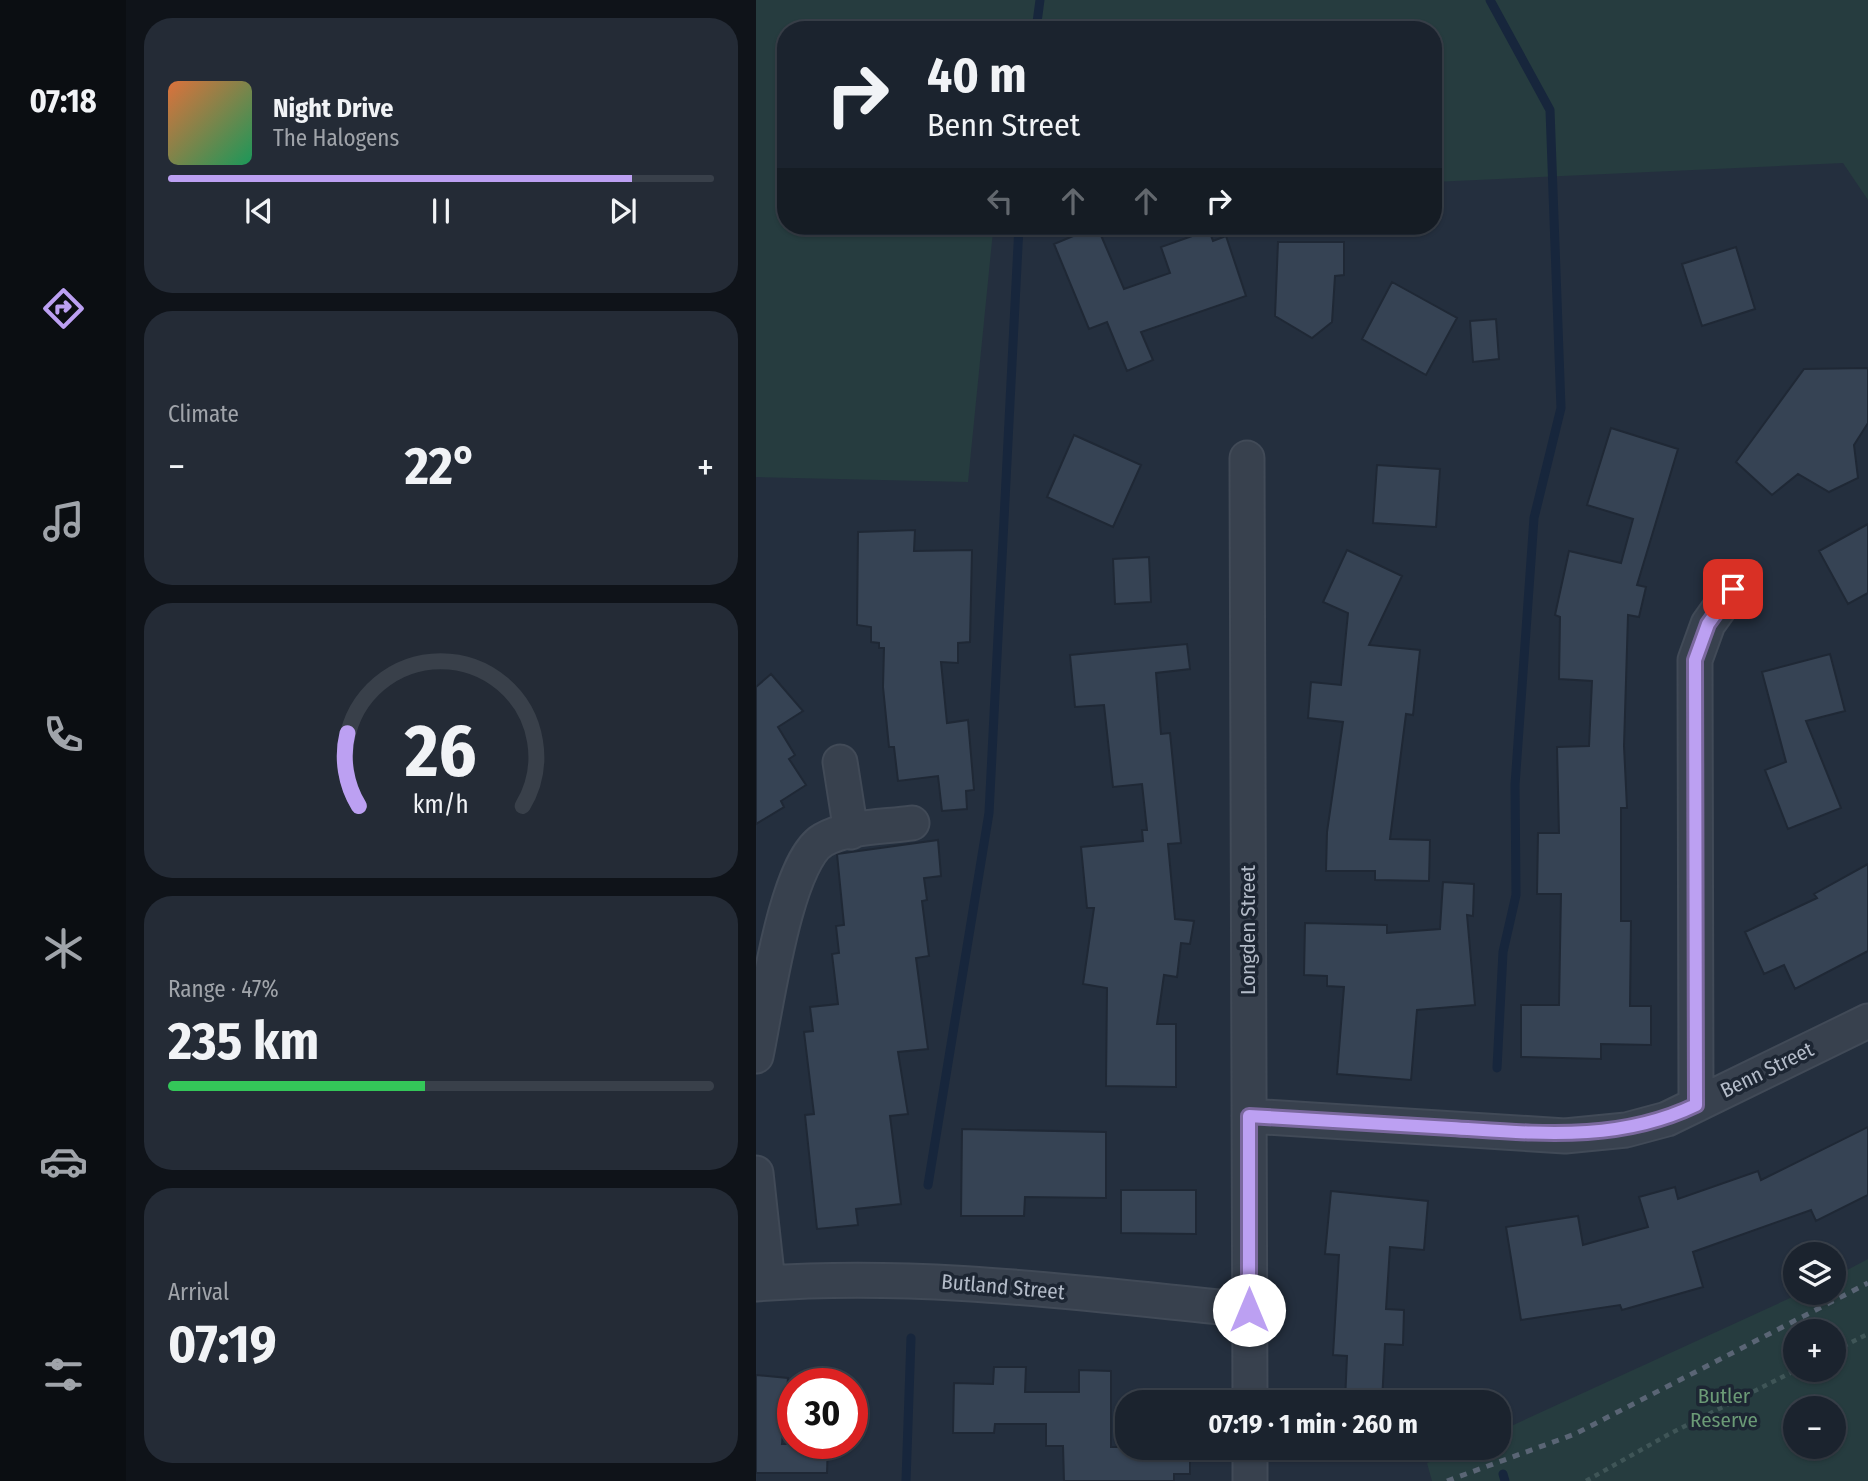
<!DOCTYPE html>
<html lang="en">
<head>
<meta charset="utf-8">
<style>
  :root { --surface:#1b232e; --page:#242b36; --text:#f1f3f6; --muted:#a0a4aa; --line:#39404a; --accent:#bca0f2 }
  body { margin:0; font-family:"Fira Sans Condensed",sans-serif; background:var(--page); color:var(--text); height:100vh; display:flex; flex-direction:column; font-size:26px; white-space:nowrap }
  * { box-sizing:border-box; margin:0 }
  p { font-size:23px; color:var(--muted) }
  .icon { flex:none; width:38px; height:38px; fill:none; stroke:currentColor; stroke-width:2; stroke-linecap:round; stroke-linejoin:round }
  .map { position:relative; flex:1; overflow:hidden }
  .sheet { display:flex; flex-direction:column; gap:18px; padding:18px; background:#0f1319; width:630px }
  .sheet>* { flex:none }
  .banner { position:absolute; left:21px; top:21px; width:665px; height:214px; border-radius:28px; box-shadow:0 2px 5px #0004,0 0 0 2px var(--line); background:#1b232e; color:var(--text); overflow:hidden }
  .tools { position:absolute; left:1027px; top:1242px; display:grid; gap:14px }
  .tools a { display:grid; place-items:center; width:63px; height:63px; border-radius:50%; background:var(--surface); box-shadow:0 2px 5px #0004,0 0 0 2px var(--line); font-size:35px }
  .speed { position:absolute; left:21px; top:1368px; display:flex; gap:14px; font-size:35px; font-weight:700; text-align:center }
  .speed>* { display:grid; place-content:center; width:91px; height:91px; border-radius:50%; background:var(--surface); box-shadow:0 2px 5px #0004,0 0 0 2px var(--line); line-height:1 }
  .speed .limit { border:10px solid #d22; background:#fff; color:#111 }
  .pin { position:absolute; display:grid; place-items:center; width:60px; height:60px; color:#fff; margin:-30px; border-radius:14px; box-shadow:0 4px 10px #0006 }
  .me { position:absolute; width:77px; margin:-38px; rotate:0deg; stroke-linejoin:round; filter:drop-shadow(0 0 5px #0008) }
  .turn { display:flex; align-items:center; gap:24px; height:147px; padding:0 35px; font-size:32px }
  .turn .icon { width:91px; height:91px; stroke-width:2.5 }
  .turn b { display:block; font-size:49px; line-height:60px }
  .lanes { display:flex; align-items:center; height:66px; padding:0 35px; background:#0003; justify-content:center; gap:35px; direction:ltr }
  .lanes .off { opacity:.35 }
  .big { font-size:52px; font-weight:700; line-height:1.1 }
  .sheet .card { flex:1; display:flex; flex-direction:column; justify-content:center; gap:10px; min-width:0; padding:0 24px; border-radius:28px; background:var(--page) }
  .sheet .dial { align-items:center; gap:0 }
  .dial svg { height:182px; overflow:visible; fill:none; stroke:var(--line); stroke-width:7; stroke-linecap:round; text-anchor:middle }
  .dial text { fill:var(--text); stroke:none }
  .song { display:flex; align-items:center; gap:21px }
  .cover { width:84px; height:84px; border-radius:10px; background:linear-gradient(135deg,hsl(20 70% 55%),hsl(150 70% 35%)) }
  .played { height:7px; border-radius:4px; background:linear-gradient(90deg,var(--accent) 85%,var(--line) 85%) }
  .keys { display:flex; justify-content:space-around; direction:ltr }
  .heat { display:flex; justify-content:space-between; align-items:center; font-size:38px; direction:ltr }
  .charge { height:10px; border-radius:5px; background:linear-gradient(90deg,#34c759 47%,var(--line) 0) }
  .trip { position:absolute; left:359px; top:1390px; width:396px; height:70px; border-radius:28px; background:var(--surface); box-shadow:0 2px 5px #0004,0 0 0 2px var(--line); font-weight:700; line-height:70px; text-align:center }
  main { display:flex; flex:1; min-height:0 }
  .menu { display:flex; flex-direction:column; width:126px; justify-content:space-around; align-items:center; background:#0b0e12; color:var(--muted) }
  .menu .icon { width:49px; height:49px }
  .menu .selected { color:var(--accent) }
  .menu b { font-size:32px; color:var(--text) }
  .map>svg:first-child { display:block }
</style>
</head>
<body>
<main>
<nav class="menu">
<b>07:18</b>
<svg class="icon selected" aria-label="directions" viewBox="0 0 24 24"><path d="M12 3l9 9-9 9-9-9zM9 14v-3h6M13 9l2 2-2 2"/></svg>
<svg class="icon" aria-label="music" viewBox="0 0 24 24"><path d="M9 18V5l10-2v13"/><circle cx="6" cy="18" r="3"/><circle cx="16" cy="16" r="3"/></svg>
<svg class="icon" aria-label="phone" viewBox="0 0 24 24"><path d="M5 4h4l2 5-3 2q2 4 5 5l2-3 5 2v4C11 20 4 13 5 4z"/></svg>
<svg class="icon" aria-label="climate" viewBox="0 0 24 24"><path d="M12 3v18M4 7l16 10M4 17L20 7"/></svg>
<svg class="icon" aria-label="car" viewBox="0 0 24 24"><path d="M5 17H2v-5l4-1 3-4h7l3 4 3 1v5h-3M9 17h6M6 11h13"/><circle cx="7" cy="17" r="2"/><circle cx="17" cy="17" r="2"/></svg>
<svg class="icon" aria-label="filters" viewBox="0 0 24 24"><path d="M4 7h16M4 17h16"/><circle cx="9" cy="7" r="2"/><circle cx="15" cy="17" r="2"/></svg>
</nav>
<section class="sheet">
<div class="card">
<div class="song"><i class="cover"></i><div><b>Night Drive</b><p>The Halogens</p></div></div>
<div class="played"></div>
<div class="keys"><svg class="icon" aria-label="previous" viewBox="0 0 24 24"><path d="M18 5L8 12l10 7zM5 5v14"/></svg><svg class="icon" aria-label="pause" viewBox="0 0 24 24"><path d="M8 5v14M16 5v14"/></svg><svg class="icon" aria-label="next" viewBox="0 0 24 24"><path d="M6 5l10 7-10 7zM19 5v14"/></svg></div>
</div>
<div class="card"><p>Climate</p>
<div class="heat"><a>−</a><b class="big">22°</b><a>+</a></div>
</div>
<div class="card dial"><svg viewBox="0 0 100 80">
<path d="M14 69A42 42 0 1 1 86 69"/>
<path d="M14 69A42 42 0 0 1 9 37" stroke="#bca0f2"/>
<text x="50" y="56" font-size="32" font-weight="700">26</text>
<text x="50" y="72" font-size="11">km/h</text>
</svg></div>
<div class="card"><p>Range · 47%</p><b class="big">235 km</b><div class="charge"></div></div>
<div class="card"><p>Arrival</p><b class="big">07:19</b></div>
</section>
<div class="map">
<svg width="1112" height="1481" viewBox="0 0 1112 1481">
  <rect width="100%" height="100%" fill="#242f3e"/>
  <path fill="#263c3f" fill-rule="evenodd" d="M0,0H1112V200L1087,163L677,182V30H30V226H248L237,231L212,482L0,477Z
    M1112,1259V1481H676L671,1463L707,1447H742V1432L1045,1293H1078V1277ZM1040,1332H1078V1370H1040ZM1040,1409H1078V1447H1040Z"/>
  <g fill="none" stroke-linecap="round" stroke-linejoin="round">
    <path stroke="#17263c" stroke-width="9" d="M734,0L794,110L805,408L778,518L759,785L760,895L747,952L741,1068
      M280,30L284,0
      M172,1185L233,813L263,226
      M747,1474L749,1481
      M150,1481L155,1338"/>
  </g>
  <path fill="#364354" stroke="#1f2835" stroke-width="2" d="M341,226L368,289L414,273L405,247L453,230L457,241L470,236L490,296L385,332L397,360L371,371L351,322L333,329L298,244Z
    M522,242H588V275L579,276L576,322L556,338L519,316Z
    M980,247L999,309L946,326L926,264Z
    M636,282L701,318L670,375L606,339Z
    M740,319L743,359L717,362L714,321Z
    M1112,368V423L1098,445L1102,478L1073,492L1042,474L1016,495L980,462L1048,369Z
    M855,428L922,449L881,585L890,587L883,617L872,615L868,746L871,808H865V921H875L874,1006H895V1045L845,1044V1059L765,1057V1005H803L805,894H781L782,833H803L801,747L833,746L836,681L803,679L804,617L799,615L813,551L865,563L877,519L831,505Z
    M318,435L385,465L357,527L291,497Z
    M621,465L684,469L680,527L617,523Z
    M1112,524V593L1092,604L1063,551Z
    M159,530L158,551L216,550L214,642L202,643V663L185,662L191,723L212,720L218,790L210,791L211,809L186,811L182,776L142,781L138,747H133L127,687L128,648H123V643L115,642V627L101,625L102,532Z
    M591,550L646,576L613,645L664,650L657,715L650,714L634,839L674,840L673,881L619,880V871H570L571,832L587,722L552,718L555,682L585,685L592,613L567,602Z
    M393,557L395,602L359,604L357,559Z
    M431,644L434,669L400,673L405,734L414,733L425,843L412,844L419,919L438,921L434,944L425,943L421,977L408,975L401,1024H420V1087L350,1086L351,988L327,984L338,908H331L325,847L387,841L386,830H391L386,784L357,787L348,705L319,707L314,655Z
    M1074,654L1089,711L1050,721L1085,808L1032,829L1009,770L1030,762L1006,672Z
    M15,674L47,711L22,727L39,755L33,759L50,785L25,801L28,807L0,824V687Z
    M182,840L185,876L168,878L171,900L166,901L173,956L160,958L172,1049L142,1052L152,1114L134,1116L145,1204L100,1209L102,1225L61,1229L49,1115L58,1114L48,1032L57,1031L54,1007L82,1004L76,954L83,953L80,926L88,925L81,854Z
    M1112,864V951L1039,989L1028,965L1008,974L989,932L1061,898L1058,894Z
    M687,882L718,884L717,916L711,915L719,1005L661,1010L655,1080L581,1074L588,987L571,986V976L548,975L549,923L631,925V933L684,929Z
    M1112,1127V1195L1060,1221L1055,1210L937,1252L947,1287L866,1310L864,1305L765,1320L750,1227L822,1216L827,1245L892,1227L883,1197L919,1187L922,1199L1002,1171L1005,1180Z
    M206,1129L350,1132V1198L269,1197L268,1216H205Z
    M365,1190H440V1234L365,1233Z
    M575,1191L672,1201L668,1250L634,1247L630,1309L648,1310L647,1345L629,1344L626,1402H589L591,1356L577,1355L583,1255L569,1254Z
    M238,1367H270L269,1392H323V1370L355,1371V1447H434V1474H418V1481H308L307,1446H290V1424H239L238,1433H197L198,1383L237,1384Z
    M0,1375L32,1378L26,1444H72L71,1473H0Z"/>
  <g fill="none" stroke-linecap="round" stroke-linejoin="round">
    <defs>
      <path id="street" d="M491,458L494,1402
        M84,762L95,832
        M0,1056C10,1010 29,862 67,840C91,826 129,827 156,823
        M940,1105L939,660L952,624L977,589
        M493,1116L809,1136L870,1130L911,1119L1112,1021
        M0,1173L12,1283
        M0,1284C165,1271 329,1294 493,1310
        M494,1447V1481"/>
    </defs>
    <use href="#street" stroke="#414a57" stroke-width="37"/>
    <path stroke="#3f5557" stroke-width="4.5" stroke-dasharray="5 5" stroke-linecap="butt" d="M1078,1351L1112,1334
      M830,1481L915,1433L1040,1370"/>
    <use href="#street" stroke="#38414e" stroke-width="33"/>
    <path stroke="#5a6575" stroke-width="5" stroke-dasharray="7 7" stroke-linecap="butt" d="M691,1481L819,1434L1112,1283"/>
  </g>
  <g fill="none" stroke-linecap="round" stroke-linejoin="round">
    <defs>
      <path id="route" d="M493,1310V1116C560,1120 627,1124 695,1128C779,1133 861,1143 940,1105L939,660L952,624L977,589"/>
    </defs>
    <use href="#route" stroke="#7a689d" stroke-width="18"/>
    <use href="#route" stroke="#bca0f2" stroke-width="12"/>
  </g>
  <g text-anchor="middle" stroke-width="7" stroke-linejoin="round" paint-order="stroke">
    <g font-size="21" fill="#b4bcc9" stroke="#1d2633">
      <text transform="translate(492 930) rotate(-90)" y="7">Longden Street</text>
      <text transform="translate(1011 1070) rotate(-26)" y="7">Benn Street</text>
      <text transform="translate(247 1287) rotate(5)" y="7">Butland Street</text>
    </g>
    <g font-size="21" fill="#6b9a76" stroke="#1d2633">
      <text x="968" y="1403">Butler<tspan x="968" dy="24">Reserve</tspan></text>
    </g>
  </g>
</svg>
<div class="tools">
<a><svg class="icon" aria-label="layers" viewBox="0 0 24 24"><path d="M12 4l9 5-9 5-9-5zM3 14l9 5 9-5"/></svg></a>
<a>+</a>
<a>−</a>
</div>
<div class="speed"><div class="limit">30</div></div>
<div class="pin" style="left:977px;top:589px;background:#d93025"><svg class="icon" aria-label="arrive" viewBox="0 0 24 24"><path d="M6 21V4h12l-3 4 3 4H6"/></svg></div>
<svg class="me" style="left:493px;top:1310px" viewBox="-20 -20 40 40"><circle r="19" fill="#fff"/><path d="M0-13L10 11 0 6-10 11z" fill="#bca0f2"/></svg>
<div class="trip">07:19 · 1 min · 260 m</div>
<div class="banner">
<div class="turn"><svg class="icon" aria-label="right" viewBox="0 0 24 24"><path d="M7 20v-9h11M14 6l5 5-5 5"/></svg><div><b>40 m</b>Benn Street</div></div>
<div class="lanes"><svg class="icon off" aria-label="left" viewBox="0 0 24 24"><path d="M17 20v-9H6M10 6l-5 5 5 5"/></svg><svg class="icon off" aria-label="ahead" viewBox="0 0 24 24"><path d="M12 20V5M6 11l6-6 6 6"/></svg><svg class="icon off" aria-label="ahead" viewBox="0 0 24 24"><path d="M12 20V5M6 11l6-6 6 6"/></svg><svg class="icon" aria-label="right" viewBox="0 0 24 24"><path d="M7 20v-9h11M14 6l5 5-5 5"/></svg></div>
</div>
</div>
</main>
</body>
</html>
